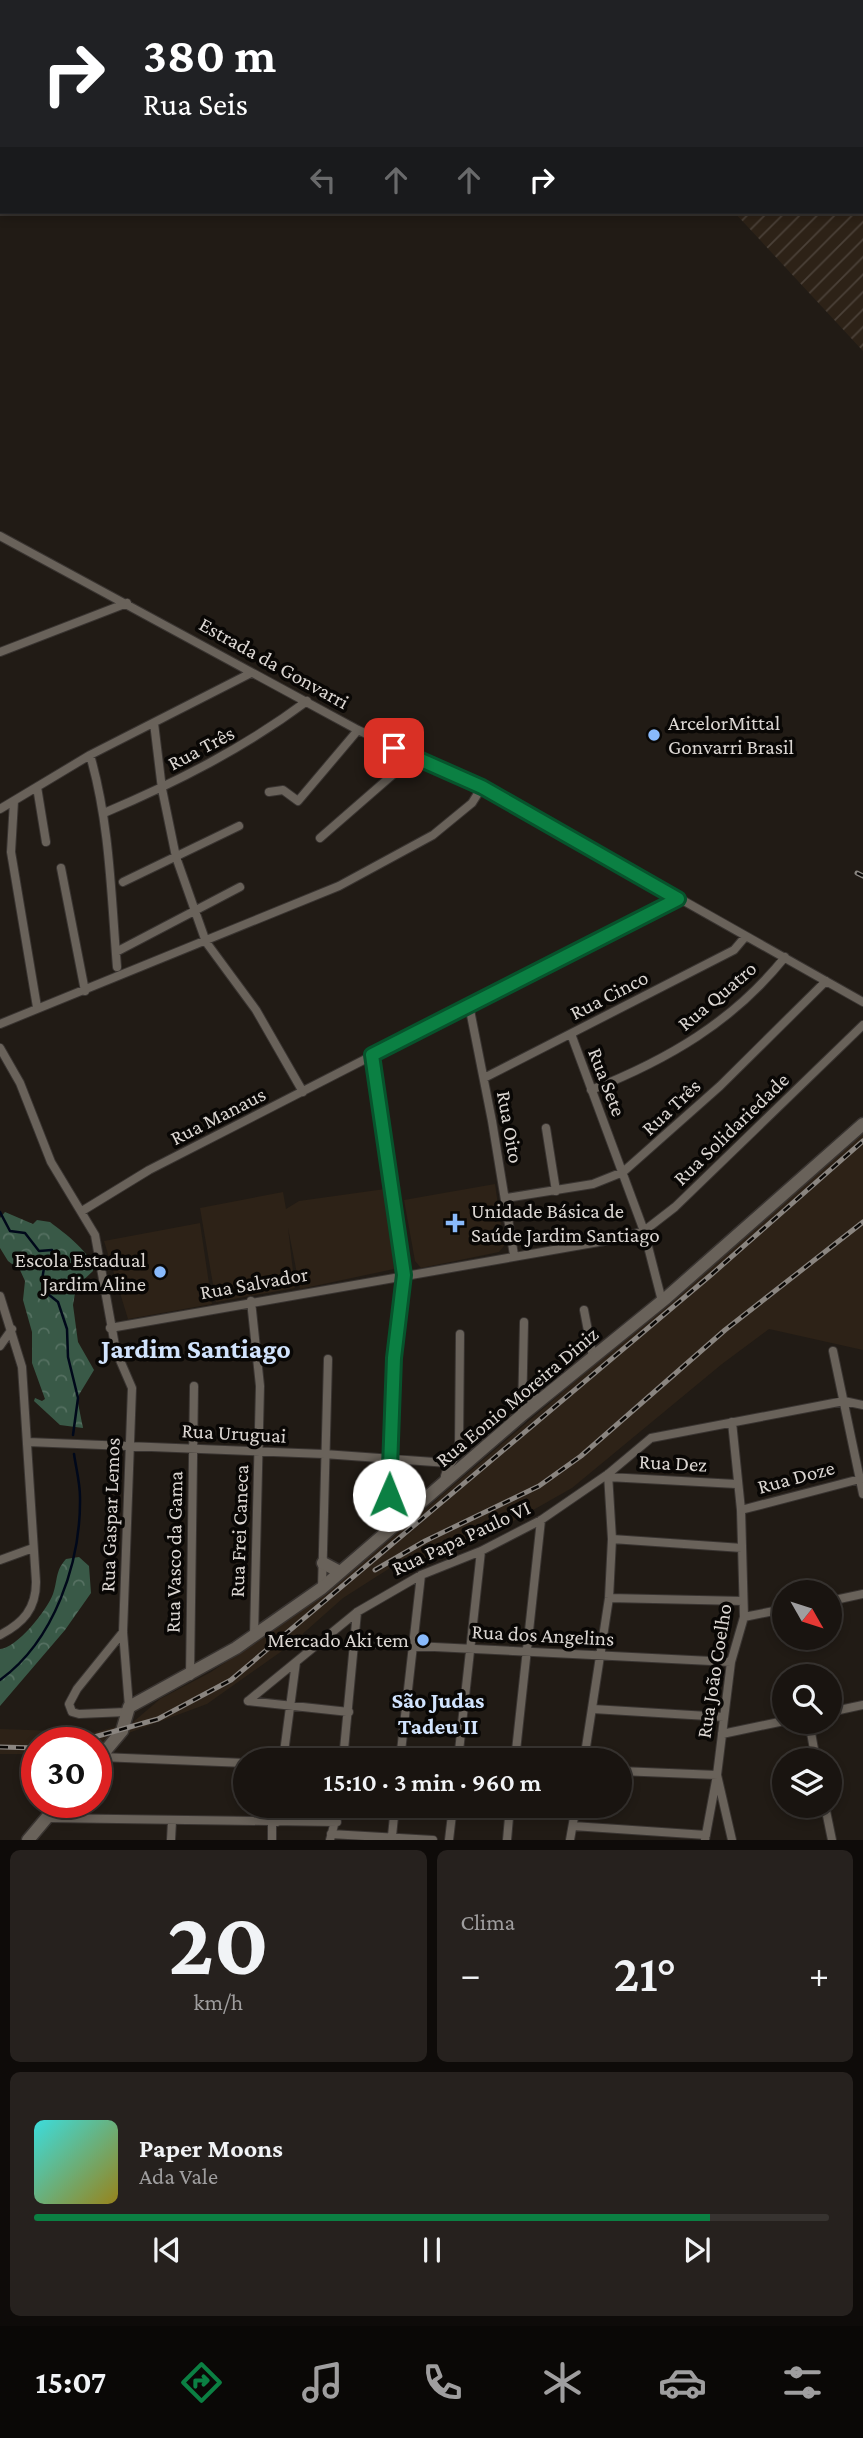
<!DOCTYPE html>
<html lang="pt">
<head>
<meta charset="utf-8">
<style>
  :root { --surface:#191410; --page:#26211e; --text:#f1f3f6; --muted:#9f9e9f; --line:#373330; --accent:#0b8043 }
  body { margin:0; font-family:"Crimson Pro",serif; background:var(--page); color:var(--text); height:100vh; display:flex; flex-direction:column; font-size:26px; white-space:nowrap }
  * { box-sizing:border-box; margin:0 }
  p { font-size:23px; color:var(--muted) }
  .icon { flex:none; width:38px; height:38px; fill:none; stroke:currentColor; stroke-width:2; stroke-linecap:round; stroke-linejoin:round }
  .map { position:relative; height:1840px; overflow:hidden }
  .sheet { display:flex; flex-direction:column; gap:10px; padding:10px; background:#0e0b09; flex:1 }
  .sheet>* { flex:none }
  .banner { position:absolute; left:0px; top:0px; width:864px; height:214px; box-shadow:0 4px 10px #0003,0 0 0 2px var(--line); background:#202124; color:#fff; overflow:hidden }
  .needle { width:46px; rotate:129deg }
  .controls { position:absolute; left:772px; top:1580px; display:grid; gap:14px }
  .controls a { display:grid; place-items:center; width:70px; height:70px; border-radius:50%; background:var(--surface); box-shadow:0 4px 10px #0003,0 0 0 2px var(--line); font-size:35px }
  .speed { position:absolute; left:21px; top:1727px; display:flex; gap:14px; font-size:35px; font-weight:700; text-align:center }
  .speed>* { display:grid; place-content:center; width:91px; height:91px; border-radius:50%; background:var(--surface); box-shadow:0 4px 10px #0003,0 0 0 2px var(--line); line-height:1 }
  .speed .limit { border:10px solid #d22; background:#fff; color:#111 }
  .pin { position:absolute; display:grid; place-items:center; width:60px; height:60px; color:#fff; margin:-30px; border-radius:14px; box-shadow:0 4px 10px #0006 }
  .me { position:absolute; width:77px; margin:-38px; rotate:1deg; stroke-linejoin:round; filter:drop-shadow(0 0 5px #0008) }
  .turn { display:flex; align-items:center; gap:24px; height:147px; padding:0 28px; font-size:32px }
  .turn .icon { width:91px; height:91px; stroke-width:2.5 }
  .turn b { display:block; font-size:49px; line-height:60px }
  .lanes { display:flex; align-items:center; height:66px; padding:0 28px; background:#0003; justify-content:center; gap:35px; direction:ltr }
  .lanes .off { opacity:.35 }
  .big { font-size:52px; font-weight:600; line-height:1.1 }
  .sheet .widget { flex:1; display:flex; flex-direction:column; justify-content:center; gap:10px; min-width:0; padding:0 24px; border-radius:10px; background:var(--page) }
  .sheet .dial { align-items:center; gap:0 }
  .dial b { font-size:91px; line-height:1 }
  .song { display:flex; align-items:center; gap:21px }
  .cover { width:84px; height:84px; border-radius:10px; background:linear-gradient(135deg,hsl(180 70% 55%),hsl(50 70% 35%)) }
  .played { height:7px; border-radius:4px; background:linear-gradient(90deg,var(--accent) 85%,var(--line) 85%) }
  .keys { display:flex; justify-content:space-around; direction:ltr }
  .heat { display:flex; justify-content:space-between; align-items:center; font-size:38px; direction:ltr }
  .sheet .tiles { flex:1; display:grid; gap:10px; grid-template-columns:1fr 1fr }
  .widget:last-child { grid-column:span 2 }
  .trip { position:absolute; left:233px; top:1748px; width:399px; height:70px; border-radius:35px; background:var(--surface); box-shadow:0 4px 10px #0003,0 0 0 2px var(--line); font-weight:600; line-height:70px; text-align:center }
  .tabs { display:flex; height:112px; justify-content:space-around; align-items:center; background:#0a0806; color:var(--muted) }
  .tabs .icon { width:49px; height:49px }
  .tabs .on { color:var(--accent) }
  .tabs b { font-size:32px; color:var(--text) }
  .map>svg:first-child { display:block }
</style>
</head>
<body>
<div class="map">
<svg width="863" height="1840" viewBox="0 0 863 1840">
  <defs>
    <pattern id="industrial-furrows" width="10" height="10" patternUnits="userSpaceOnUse" patternTransform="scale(1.75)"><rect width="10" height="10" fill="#2d2217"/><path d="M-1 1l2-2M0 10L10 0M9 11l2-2" fill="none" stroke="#4b4138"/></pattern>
    <pattern id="forest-crowns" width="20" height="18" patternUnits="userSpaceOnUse" patternTransform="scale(1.75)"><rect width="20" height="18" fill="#395947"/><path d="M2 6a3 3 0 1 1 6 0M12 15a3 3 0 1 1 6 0" fill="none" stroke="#557061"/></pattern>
  </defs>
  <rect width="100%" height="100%" fill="#211b15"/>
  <path fill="#2d2217" d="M863,1129V1350L769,1329L722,1364L572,1488L496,1531L418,1565L412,1554L343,1598L289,1646L207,1704L96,1745L37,1743V1754H0V1729L58,1731L63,1740L132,1723L160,1699L211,1672L295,1615L387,1542L777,1209Z
    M495,1184L504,1246L499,1252L421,1268L415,1261L404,1200Z
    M385,1189L394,1269L300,1289L288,1228L295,1288L216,1302L200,1208L283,1192L286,1209L299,1201Z
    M200,1223L212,1304L128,1319L104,1241Z"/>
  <path fill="url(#industrial-furrows)" d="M863,144V351L734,212H863Z"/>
  <path fill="url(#forest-crowns)" d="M698,0H810L812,2H701Z
    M5,1212L33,1224L37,1220L50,1222C64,1233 93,1253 93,1271L76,1287L73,1305L78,1342L94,1370L77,1398L83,1428L60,1425L34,1401L35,1398L42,1401L45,1399L32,1363V1332L23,1300L25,1281L20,1270L8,1261L0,1248V1218Z
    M79,1557L89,1566L91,1593L65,1630L0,1706V1649C17,1648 47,1610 53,1594C58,1580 55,1571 66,1559Z"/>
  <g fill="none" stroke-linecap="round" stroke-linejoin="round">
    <path stroke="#00081a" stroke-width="2.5" d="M803,0L805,2
      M863,54V55
      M0,1212L10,1231L25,1233L39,1251L52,1250L53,1255L44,1268L42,1280L48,1294L58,1302L67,1329L68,1357L78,1398L73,1435
      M0,1680C54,1641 81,1563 80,1497C80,1483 76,1468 74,1454"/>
    <defs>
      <path id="street" d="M563,0L564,2
        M0,536L358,730L482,787L863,1002
        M0,652L127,603
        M154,723L162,789L176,857L206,942L256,1010L303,1092
        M90,755C110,824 111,895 117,967
        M37,787L46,842
        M269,792L283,790L298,801L358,730
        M14,801L11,852L37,1007
        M0,809L90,755L251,673
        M104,813C177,782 244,748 307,701
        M320,838L413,757
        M61,868L85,991
        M123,882L239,826
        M116,952L240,887
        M469,1005L492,1121L514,1255
        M0,1024L339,886L433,835L472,803L482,787
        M571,1034L644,1231L662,1301
        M0,1048L20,1083L51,1162L95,1235L116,1351L132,1388L123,1632L129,1707
        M372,1055L404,1275L394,1358L389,1512L392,1528
        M484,1078L734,950L745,937
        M591,1090C667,1060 733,1022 785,957
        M546,1128L556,1191
        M506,1198L593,1184L623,1172L720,1086L826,981
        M82,1211L149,1170L678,899
        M0,1296L22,1367L36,1582C36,1609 23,1623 0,1635
        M251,1301L260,1386L254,1636
        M584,1310L593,1357
        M110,1328L616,1239L644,1231L675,1207L863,1025
        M0,1346L12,1329
        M833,1351L863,1494
        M522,1415L524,1322
        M28,1442L324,1454L448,1463
        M608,1477L736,1484
        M444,1483C445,1464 456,1462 459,1447L460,1334
        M741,1510L860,1479
        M612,1539L742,1548
        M0,1560L33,1548
        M322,1588L328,1359
        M609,1598L743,1601
        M830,1601L863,1594
        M744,1617L784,1609
        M123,1632L77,1689L69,1704L72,1712L79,1714L126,1712
        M354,1643L731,1662
        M190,1676L194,1386
        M248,1701L357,1612L421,1575L481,1551L541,1520L608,1474L651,1438L844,1401L863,1405
        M248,1701L349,1712
        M593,1709L724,1717
        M830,1712L863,1705
        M809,1722L816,1760
        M722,1734L784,1721
        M101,1757L245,1763
        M283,1760L296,1662
        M343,1760L357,1612
        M400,1760L421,1575
        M458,1760L481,1551
        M515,1760L541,1520
        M584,1760L609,1598L612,1539L608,1474
        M620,1771L717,1775L732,1840
        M825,1806L832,1840
        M47,1818L337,1822
        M272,1821V1840
        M277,1822L279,1806
        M573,1826L706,1835
        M331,1834L433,1840
        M392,1836L395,1806
        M171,1840L172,1821
        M330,1840L339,1806
        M449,1840L453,1806
        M507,1840L510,1806
        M570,1840L576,1806
        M705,1840L717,1775L731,1662L744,1617L741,1510L732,1422"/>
      <path id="secondary" d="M522,1393L539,1401
        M389,1505L409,1514
        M323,1563L340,1572
        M96,1762L122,1731L129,1707L236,1648L322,1588L522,1415L666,1298L863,1124
        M28,1840L60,1802"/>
    </defs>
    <use href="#street" stroke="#393431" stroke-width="10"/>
    <use href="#secondary" stroke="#393431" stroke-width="15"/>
    <use href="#street" stroke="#69625a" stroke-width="8"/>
    <use href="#secondary" stroke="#69625a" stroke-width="12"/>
    <defs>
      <path id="rail" d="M857,873L863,876
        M375,1570L425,1541L539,1486L581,1456L725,1330L863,1222
        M73,1743L158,1719L231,1680L712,1274L863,1141
        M0,1747L37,1748"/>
    </defs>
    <use href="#rail" stroke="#8a8580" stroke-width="5"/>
    <use href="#rail" stroke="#090705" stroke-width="2.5" stroke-dasharray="8" stroke-linecap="butt"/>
  </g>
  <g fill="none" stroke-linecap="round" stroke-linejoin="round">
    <defs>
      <path id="route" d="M389,1495L394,1358L404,1275L372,1055L678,899L482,787L394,748"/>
    </defs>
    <use href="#route" stroke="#07532c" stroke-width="18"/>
    <use href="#route" stroke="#0b8043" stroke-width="12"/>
  </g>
  <g fill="#89bafc" stroke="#090705" stroke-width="2.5">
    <circle cx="654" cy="735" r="7"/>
    <path d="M451.5 1212.5h7v7h7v7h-7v7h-7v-7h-7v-7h7z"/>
    <circle cx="160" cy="1272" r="7"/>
    <circle cx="423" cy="1640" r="7"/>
  </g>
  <g text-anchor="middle" stroke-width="7" stroke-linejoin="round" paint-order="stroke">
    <g font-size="21" fill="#dbd6d2" stroke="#090705">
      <text transform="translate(274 663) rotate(29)" y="7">Estrada da Gonvarri</text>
      <text transform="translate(201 748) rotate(-28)" y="7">Rua Três</text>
      <text transform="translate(609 995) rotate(-27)" y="7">Rua Cinco</text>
      <text transform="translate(717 996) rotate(-40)" y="7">Rua Quatro</text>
      <text transform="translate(607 1082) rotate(69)" y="7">Rua Sete</text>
      <text transform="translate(671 1107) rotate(-43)" y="7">Rua Três</text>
      <text transform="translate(218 1116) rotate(-27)" y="7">Rua Manaus</text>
      <text transform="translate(510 1127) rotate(80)" y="7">Rua Oito</text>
      <text transform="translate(731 1129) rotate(-44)" y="7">Rua Solidariedade</text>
      <text transform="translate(254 1283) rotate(-10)" y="7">Rua Salvador</text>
      <text transform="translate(517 1397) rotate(-40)" y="7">Rua Eonio Moreira Diniz</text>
      <text transform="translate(234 1433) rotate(3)" y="7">Rua Uruguai</text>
      <text transform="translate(673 1463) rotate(3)" y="7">Rua Dez</text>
      <text transform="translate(796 1477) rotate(-15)" y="7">Rua Doze</text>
      <text transform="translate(110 1515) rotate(-88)" y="7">Rua Gaspar Lemos</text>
      <text transform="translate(239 1531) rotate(-88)" y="7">Rua Frei Caneca</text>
      <text transform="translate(461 1538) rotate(-25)" y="7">Rua Papa Paulo VI</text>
      <text transform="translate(174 1552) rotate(-89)" y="7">Rua Vasco da Gama</text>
      <text transform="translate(543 1635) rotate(3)" y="7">Rua dos Angelins</text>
      <text transform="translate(714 1671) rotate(-81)" y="7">Rua João Coelho</text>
    </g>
    <g font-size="21" fill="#dbd6d2" stroke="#090705" text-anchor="start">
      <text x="668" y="730">ArcelorMittal<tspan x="668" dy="24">Gonvarri Brasil</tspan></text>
      <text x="471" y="1218">Unidade Básica de<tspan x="471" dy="24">Saúde Jardim Santiago</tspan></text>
      <text x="146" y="1267" text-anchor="end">Escola Estadual<tspan x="146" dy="24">Jardim Aline</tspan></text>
      <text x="409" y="1647" text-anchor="end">Mercado Aki tem</text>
    </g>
    <g font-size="23" font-weight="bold" fill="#d1e3fd" stroke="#090705">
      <text x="438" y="1708">São Judas<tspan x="438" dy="26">Tadeu II</tspan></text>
    </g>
    <g font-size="28" font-weight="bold" fill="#d1e3fd" stroke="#090705">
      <text x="196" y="1358">Jardim Santiago</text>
    </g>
  </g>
</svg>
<div class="controls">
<a><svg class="needle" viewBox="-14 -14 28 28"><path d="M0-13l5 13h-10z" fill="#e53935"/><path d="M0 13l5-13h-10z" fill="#9f9e9f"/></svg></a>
<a><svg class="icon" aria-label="search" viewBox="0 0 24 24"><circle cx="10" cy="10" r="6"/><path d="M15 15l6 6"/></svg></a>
<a><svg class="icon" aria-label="layers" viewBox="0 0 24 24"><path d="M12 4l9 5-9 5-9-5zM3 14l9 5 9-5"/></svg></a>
</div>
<div class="speed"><div class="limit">30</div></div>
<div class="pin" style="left:394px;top:748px;background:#d93025"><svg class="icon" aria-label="arrive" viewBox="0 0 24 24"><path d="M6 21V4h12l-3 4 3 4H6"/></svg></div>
<svg class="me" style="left:389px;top:1495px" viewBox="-20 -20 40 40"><circle r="19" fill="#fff"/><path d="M0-13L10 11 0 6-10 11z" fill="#0b8043"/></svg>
<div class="trip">15:10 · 3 min · 960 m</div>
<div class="banner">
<div class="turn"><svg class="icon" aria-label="right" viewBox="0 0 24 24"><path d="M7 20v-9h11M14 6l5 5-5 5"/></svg><div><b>380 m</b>Rua Seis</div></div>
<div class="lanes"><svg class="icon off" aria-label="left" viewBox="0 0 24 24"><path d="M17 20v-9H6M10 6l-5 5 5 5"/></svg><svg class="icon off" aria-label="ahead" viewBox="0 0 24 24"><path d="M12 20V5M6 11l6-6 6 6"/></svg><svg class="icon off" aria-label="ahead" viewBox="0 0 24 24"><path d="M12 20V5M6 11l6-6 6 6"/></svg><svg class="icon" aria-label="right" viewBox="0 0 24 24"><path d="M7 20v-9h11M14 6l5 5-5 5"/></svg></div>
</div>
</div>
<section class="sheet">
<div class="tiles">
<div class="widget dial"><b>20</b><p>km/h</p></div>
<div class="widget"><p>Clima</p>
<div class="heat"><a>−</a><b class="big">21°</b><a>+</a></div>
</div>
<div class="widget">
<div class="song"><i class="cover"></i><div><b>Paper Moons</b><p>Ada Vale</p></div></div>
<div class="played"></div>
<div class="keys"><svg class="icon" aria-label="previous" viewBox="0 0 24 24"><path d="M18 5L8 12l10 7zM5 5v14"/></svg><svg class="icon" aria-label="pause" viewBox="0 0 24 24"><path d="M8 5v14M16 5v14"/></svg><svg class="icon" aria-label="next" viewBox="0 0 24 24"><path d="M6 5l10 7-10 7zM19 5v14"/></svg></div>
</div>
</div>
</section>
<nav class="tabs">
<b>15:07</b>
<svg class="icon on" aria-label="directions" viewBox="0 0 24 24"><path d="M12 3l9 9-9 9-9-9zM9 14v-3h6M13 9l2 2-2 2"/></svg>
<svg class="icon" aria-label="music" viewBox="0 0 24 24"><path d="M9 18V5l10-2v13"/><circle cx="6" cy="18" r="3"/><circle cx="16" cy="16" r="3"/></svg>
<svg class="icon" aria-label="phone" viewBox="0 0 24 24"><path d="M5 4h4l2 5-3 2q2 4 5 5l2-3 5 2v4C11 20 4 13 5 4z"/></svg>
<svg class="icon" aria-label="climate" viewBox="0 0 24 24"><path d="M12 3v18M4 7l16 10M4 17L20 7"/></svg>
<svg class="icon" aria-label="car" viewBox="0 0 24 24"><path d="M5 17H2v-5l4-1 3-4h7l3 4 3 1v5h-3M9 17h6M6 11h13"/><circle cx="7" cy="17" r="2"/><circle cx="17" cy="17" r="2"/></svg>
<svg class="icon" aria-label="filters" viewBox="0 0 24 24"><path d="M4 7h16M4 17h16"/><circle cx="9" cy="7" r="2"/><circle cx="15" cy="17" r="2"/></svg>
</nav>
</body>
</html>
